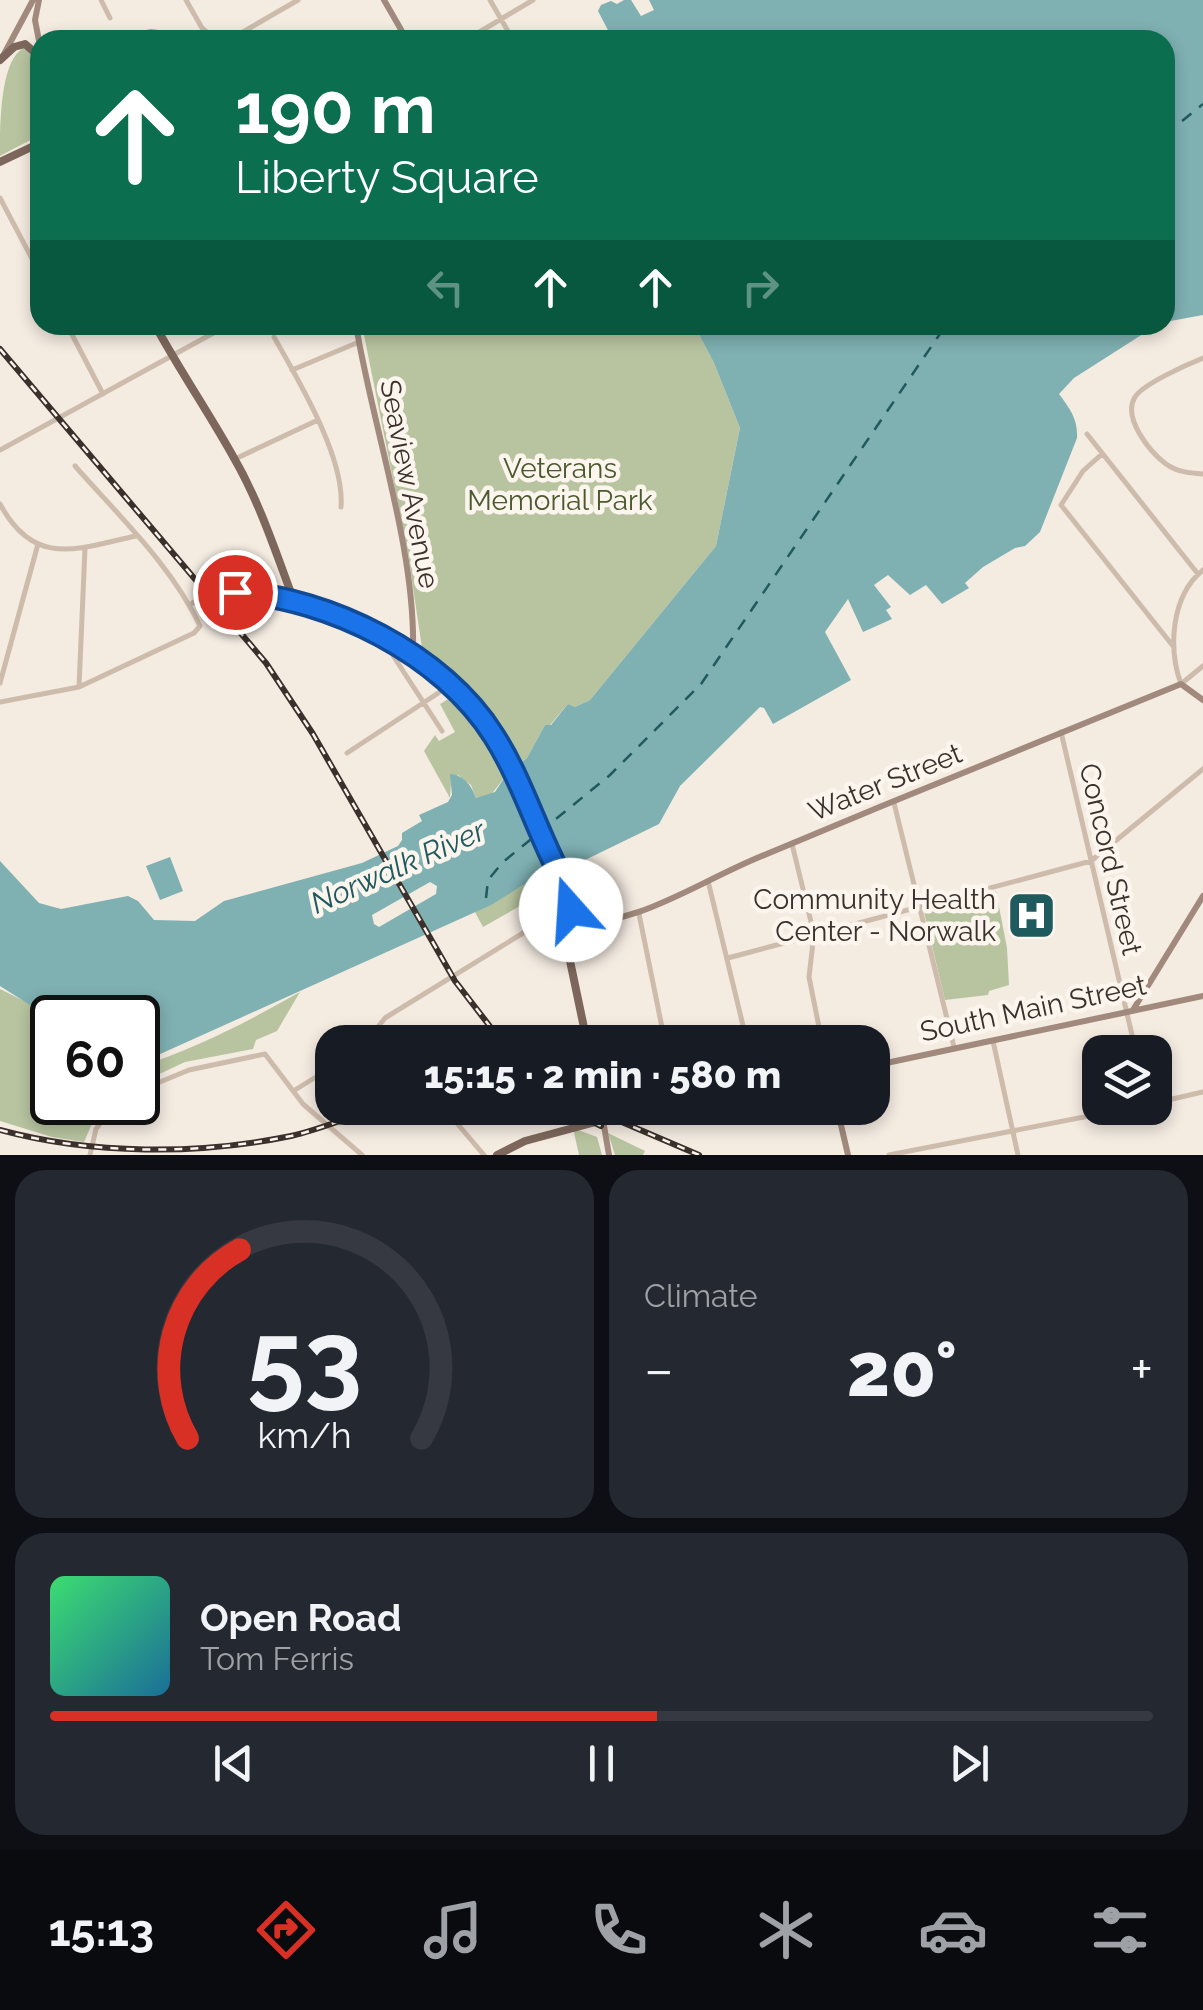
<!DOCTYPE html>
<html lang="en">
<head>
<meta charset="utf-8">
<style>
  :root { --surface:#171b24; --page:#242831; --text:#f1f3f6; --muted:#9ea1a6; --line:#363941; --accent:#d93025 }
  body { margin:0; font-family:Raleway,sans-serif; background:var(--page); color:var(--text); height:100vh; display:flex; flex-direction:column; font-size:38px; white-space:nowrap }
  * { box-sizing:border-box; margin:0 }
  p { font-size:32px; color:var(--muted) }
  .icon { flex:none; width:55px; height:55px; fill:none; stroke:currentColor; stroke-width:2; stroke-linecap:round; stroke-linejoin:round }
  .map { position:relative; height:1155px; overflow:hidden }
  .drawer { display:flex; flex-direction:column; gap:15px; padding:15px; background:#0d0f14; flex:1 }
  .drawer>* { flex:none }
  .guide { position:absolute; left:30px; top:30px; width:1145px; height:305px; border-radius:30px; box-shadow:0 5px 15px #0003; background:#0b6e4f; color:#fff; overflow:hidden }
  .fabs { position:absolute; left:1082px; top:1035px; display:grid; gap:20px }
  .fabs a { display:grid; place-items:center; width:90px; height:90px; border-radius:20px; background:var(--surface); box-shadow:0 5px 15px #0003; font-size:50px }
  .speed { position:absolute; left:30px; top:995px; display:flex; gap:20px; font-size:50px; font-weight:700; text-align:center }
  .speed>* { display:grid; place-content:center; width:130px; height:130px; border-radius:50%; background:var(--surface); box-shadow:0 5px 15px #0003; line-height:1 }
  .speed .limit { border:5px solid #111; border-radius:15px; background:#fff; color:#111 }
  .pin { position:absolute; display:grid; place-items:center; width:85px; height:85px; color:#fff; margin:-42px; border:5px solid #fff; border-radius:50%; box-shadow:0 2px 10px #0007 }
  .me { position:absolute; width:110px; margin:-55px; rotate:341deg; stroke-linejoin:round; filter:drop-shadow(0 0 8px #0008) }
  .turn { display:flex; align-items:center; gap:35px; height:210px; padding:0 40px; font-size:45px }
  .turn .icon { width:130px; height:130px; stroke-width:2.5 }
  .turn b { display:block; font-size:70px; line-height:85px }
  .lanes { display:flex; align-items:center; height:95px; padding:0 40px; background:#0003; justify-content:center; gap:50px; direction:ltr }
  .lanes .off { opacity:.35 }
  .big { font-size:75px; font-weight:800; line-height:1.1 }
  .drawer .widget { flex:1; display:flex; flex-direction:column; justify-content:center; gap:15px; min-width:0; padding:0 35px; border-radius:30px; background:var(--page) }
  .drawer .dial { align-items:center; gap:0 }
  .dial svg { height:260px; overflow:visible; fill:none; stroke:var(--line); stroke-width:7; stroke-linecap:round; text-anchor:middle }
  .dial text { fill:var(--text); stroke:none }
  .song { display:flex; align-items:center; gap:30px }
  .cover { width:120px; height:120px; border-radius:15px; background:linear-gradient(135deg,hsl(140 70% 55%),hsl(200 70% 35%)) }
  .played { height:10px; border-radius:5px; background:linear-gradient(90deg,var(--accent) 55%,var(--line) 55%) }
  .keys { display:flex; justify-content:space-around; direction:ltr }
  .heat { display:flex; justify-content:space-between; align-items:center; font-size:55px; direction:ltr }
  .drawer .tiles { flex:1; display:grid; gap:15px; grid-template-columns:1fr 1fr }
  .widget:last-child { grid-column:span 2 }
  .trip { position:absolute; left:315px; top:1025px; width:575px; height:100px; border-radius:30px; background:var(--surface); box-shadow:0 5px 15px #0003; font-weight:800; line-height:100px; text-align:center }
  .tab-bar { display:flex; height:160px; justify-content:space-around; align-items:center; background:#090b0e; color:var(--muted) }
  .tab-bar .icon { width:70px; height:70px }
  .tab-bar .on { color:var(--accent) }
  .tab-bar b { font-size:45px; color:var(--text) }
  .map>svg:first-child { display:block }
</style>
</head>
<body>
<div class="map">
<svg width="1203" height="1155" viewBox="0 0 1203 1155">
  <rect width="100%" height="100%" fill="#f4ebe1"/>
  <path fill="#b8c4a0" d="M24,48C49,66 40,107 40,135L0,156C0,126 0,59 24,48Z
    M362,325H694L714,363L740,428L716,546L590,700L575,707L568,704L550,725H545L527,758L520,764L479,701L422,648L408,554Z
    M450,698L469,718L506,775L491,795L476,798L471,785L458,775L451,782L450,798L424,751L435,735L439,741L455,732L440,704Z
    M568,874L584,877L594,912L580,900Z
    M544,882L555,884L559,902L555,913L548,915L536,897L483,927L475,912L523,885Z
    M996,891L1007,948L1009,985L989,991L988,995L945,1000L924,912Z
    M0,989L40,1009L52,1023V1102L109,1103L93,1121L84,1142L52,1137L0,1121Z
    M300,992L277,1031L256,1040L253,1049L185,1062L138,1084V1067C195,1049 247,1022 300,992Z
    M573,1128L597,1137L602,1155H579Z
    M608,1133L645,1151L643,1155H615Z"/>
  <path fill="#7fb0b2" d="M624,0H631L641,16L654,10L649,0H1203V315L1165,322V40H608L610,34L598,11L601,5L611,1L617,4Z
    M151,29L174,32L193,40H116L115,36Z
    M694,325H1157L1074,378L1059,394C1070,409 1078,419 1077,438L1040,532L1025,546L1015,548L983,567L965,583L969,588L942,604L926,585L910,595L888,575L874,585L891,607L886,610L892,619L863,632L848,599L825,632L851,680L773,724L764,708L760,707L680,786L659,824L583,861L586,869L571,871L555,884L523,885L491,905L138,1064V1018L52,1019L0,986V861L39,903L61,909L128,896L138,901L154,920L195,921L224,901L362,863L398,846L402,840V833L422,821L419,815L448,802L452,795L450,774C465,775 472,787 476,798L495,792L506,775L527,758L545,725H551L568,704L575,707L590,700L716,546L740,428L714,363Z
    M170,857L183,891L160,900L146,866Z"/>
  <path fill="#f4ebe1" d="M430,882L437,886L436,894L379,927L374,924L372,915Z"/>
  <g fill="none" stroke-linecap="round" stroke-linejoin="round">
    <path stroke="#1f5a5e" stroke-width="2.5" stroke-dasharray="12 10" stroke-linecap="butt" d="M1165,135L1203,104
      M486,898L488,880L503,862L610,775L701,684L946,325"/>
    <path stroke="#cdbbac" stroke-width="5" d="M101,0L110,18
      M186,0L202,28L216,40
      M490,0L513,40
      M229,40L298,0
      M466,40L533,0
      M0,198L40,274
      M67,325L103,394
      M274,337C298,380 345,457 341,507
      M1203,358C1188,364 1143,384 1135,397C1122,418 1150,452 1166,464C1177,472 1190,473 1203,474
      M292,370L359,342
      M1087,434L1198,574
      M0,450L228,325
      M1102,454L1083,471L1061,505L1173,646
      M235,459L318,420
      M0,504C35,569 79,548 136,536
      M1203,570C1171,596 1168,648 1181,684L1203,666
      M190,605C217,582 263,594 294,601
      M381,637L442,731
      M0,683L38,544
      M79,687L85,548
      M0,702L79,687L194,633L200,626C172,566 119,516 75,466
      M1061,732L1136,1052
      M347,753L452,684
      M894,803L954,1047
      M792,844L814,934L809,977L822,1042
      M708,881L747,1042
      M639,914L665,1042
      M728,958L1091,861L1203,769
      M374,1032L385,1042
      M993,1041L1018,1155
      M366,1042L385,1018L528,930L565,925
      M295,1090L332,1067
      M138,1091L189,1070L265,1054L303,1104L362,1155
      M1155,1103L1203,1092
      M444,1108L484,1155
      M90,1155L96,1129L116,1102
      M889,1155L1130,1108"/>
    <path stroke="#a18a7d" stroke-width="6" d="M39,0L35,20L40,46
      M384,0L407,40
      M3,56L33,0
      M356,325C373,429 416,549 413,653
      M570,893L582,911L600,920
      M565,925C639,925 691,886 757,858C898,799 1040,741 1181,684L1203,700
      M1133,1010L1203,896
      M872,1066L1203,996
      M837,1108L848,1155
      M609,1155L603,1120L673,1108"/>
    <path stroke="#7d675c" stroke-width="8" d="M0,60L14,47L25,44L40,57
      M0,162L40,143
      M155,325C180,371 209,413 234,458C260,503 276,553 294,601L379,634L413,653L452,684L493,733L508,760L570,897L571,914L565,925
      M562,883L569,956L587,1042
      M497,1155L525,1141L603,1120L600,1108"/>
    <defs>
      <path id="rail" d="M0,349L266,663L313,734L455,981L502,1042
        M565,1108L601,1126
        M589,1108L699,1155
        M0,1130C92,1155 198,1155 291,1136C322,1129 350,1116 380,1108"/>
    </defs>
    <use href="#rail" stroke="#3b302b" stroke-width="6"/>
    <use href="#rail" stroke="#fbf5ee" stroke-width="2.5" stroke-dasharray="8" stroke-linecap="butt"/>
  </g>
  <g fill="none" stroke-linecap="round" stroke-linejoin="round">
    <defs>
      <path id="route" d="M235,592C329,598 443,654 494,736C524,783 539,839 567,888L571,910"/>
    </defs>
    <use href="#route" stroke="#114b97" stroke-width="25"/>
    <use href="#route" stroke="#1a73e8" stroke-width="18"/>
  </g>
  <defs>
    <symbol id="hospital-square" viewBox="-11 -11 22 22"><rect x="-9" y="-9" width="18" height="18" rx="4" fill="#1f5a5e" stroke="#fbf5ee"/><path d="M-5-5h3v3.5h4V-5h3V5h-3V1.5h-4V5h-3Z" fill="#fff"/></symbol>
  </defs>
  <g fill-rule="evenodd">
    <use href="#hospital-square" x="1004" y="888" width="55" height="55"/>
  </g>
  <g text-anchor="middle" stroke-width="9" stroke-linejoin="round" paint-order="stroke">
    <g font-size="28" fill="#4a5a2e" stroke="#fbf5ee">
      <text x="560" y="478">Veterans<tspan x="560" dy="32">Memorial Park</tspan></text>
    </g>
    <g font-size="28" fill="#3b302b" stroke="#fbf5ee">
      <text transform="translate(410 484) rotate(79)" y="10">Seaview Avenue</text>
      <text transform="translate(885 782) rotate(-22)" y="10">Water Street</text>
      <text transform="translate(1111 859) rotate(77)" y="10">Concord Street</text>
      <text transform="translate(1033 1008) rotate(-12)" y="10">South Main Street</text>
    </g>
    <g font-size="28" fill="#3b302b" stroke="#fbf5ee" text-anchor="end">
      <text x="996" y="909">Community Health<tspan x="996" dy="32">Center - Norwalk</tspan></text>
    </g>
    <g font-size="30" font-style="italic" fill="#1f5a5e" stroke="#fbf5ee">
      <text transform="translate(398 867) rotate(-24)" y="10">Norwalk River</text>
    </g>
  </g>
</svg>
<div class="fabs">
<a><svg class="icon" aria-label="layers" viewBox="0 0 24 24"><path d="M12 4l9 5-9 5-9-5zM3 14l9 5 9-5"/></svg></a>
</div>
<div class="speed"><div class="limit">60</div></div>
<div class="pin" style="left:235px;top:592px;background:#d93025"><svg class="icon" aria-label="arrive" viewBox="0 0 24 24"><path d="M6 21V4h12l-3 4 3 4H6"/></svg></div>
<svg class="me" style="left:571px;top:910px" viewBox="-20 -20 40 40"><circle r="19" fill="#fff"/><path d="M0-13L10 11 0 6-10 11z" fill="#1a73e8"/></svg>
<div class="trip">15:15 · 2 min · 580 m</div>
<div class="guide">
<div class="turn"><svg class="icon" aria-label="ahead" viewBox="0 0 24 24"><path d="M12 20V5M6 11l6-6 6 6"/></svg><div><b>190 m</b>Liberty Square</div></div>
<div class="lanes"><svg class="icon off" aria-label="left" viewBox="0 0 24 24"><path d="M17 20v-9H6M10 6l-5 5 5 5"/></svg><svg class="icon" aria-label="ahead" viewBox="0 0 24 24"><path d="M12 20V5M6 11l6-6 6 6"/></svg><svg class="icon" aria-label="ahead" viewBox="0 0 24 24"><path d="M12 20V5M6 11l6-6 6 6"/></svg><svg class="icon off" aria-label="right" viewBox="0 0 24 24"><path d="M7 20v-9h11M14 6l5 5-5 5"/></svg></div>
</div>
</div>
<section class="drawer">
<div class="tiles">
<div class="widget dial"><svg viewBox="0 0 100 80">
<path d="M14 69A42 42 0 1 1 86 69"/>
<path d="M14 69A42 42 0 0 1 30 11" stroke="#d93025"/>
<text x="50" y="56" font-size="32" font-weight="700">53</text>
<text x="50" y="72" font-size="11">km/h</text>
</svg></div>
<div class="widget"><p>Climate</p>
<div class="heat"><a>−</a><b class="big">20°</b><a>+</a></div>
</div>
<div class="widget">
<div class="song"><i class="cover"></i><div><b>Open Road</b><p>Tom Ferris</p></div></div>
<div class="played"></div>
<div class="keys"><svg class="icon" aria-label="previous" viewBox="0 0 24 24"><path d="M18 5L8 12l10 7zM5 5v14"/></svg><svg class="icon" aria-label="pause" viewBox="0 0 24 24"><path d="M8 5v14M16 5v14"/></svg><svg class="icon" aria-label="next" viewBox="0 0 24 24"><path d="M6 5l10 7-10 7zM19 5v14"/></svg></div>
</div>
</div>
</section>
<nav class="tab-bar">
<b>15:13</b>
<svg class="icon on" aria-label="directions" viewBox="0 0 24 24"><path d="M12 3l9 9-9 9-9-9zM9 14v-3h6M13 9l2 2-2 2"/></svg>
<svg class="icon" aria-label="music" viewBox="0 0 24 24"><path d="M9 18V5l10-2v13"/><circle cx="6" cy="18" r="3"/><circle cx="16" cy="16" r="3"/></svg>
<svg class="icon" aria-label="phone" viewBox="0 0 24 24"><path d="M5 4h4l2 5-3 2q2 4 5 5l2-3 5 2v4C11 20 4 13 5 4z"/></svg>
<svg class="icon" aria-label="climate" viewBox="0 0 24 24"><path d="M12 3v18M4 7l16 10M4 17L20 7"/></svg>
<svg class="icon" aria-label="car" viewBox="0 0 24 24"><path d="M5 17H2v-5l4-1 3-4h7l3 4 3 1v5h-3M9 17h6M6 11h13"/><circle cx="7" cy="17" r="2"/><circle cx="17" cy="17" r="2"/></svg>
<svg class="icon" aria-label="filters" viewBox="0 0 24 24"><path d="M4 7h16M4 17h16"/><circle cx="9" cy="7" r="2"/><circle cx="15" cy="17" r="2"/></svg>
</nav>
</body>
</html>
